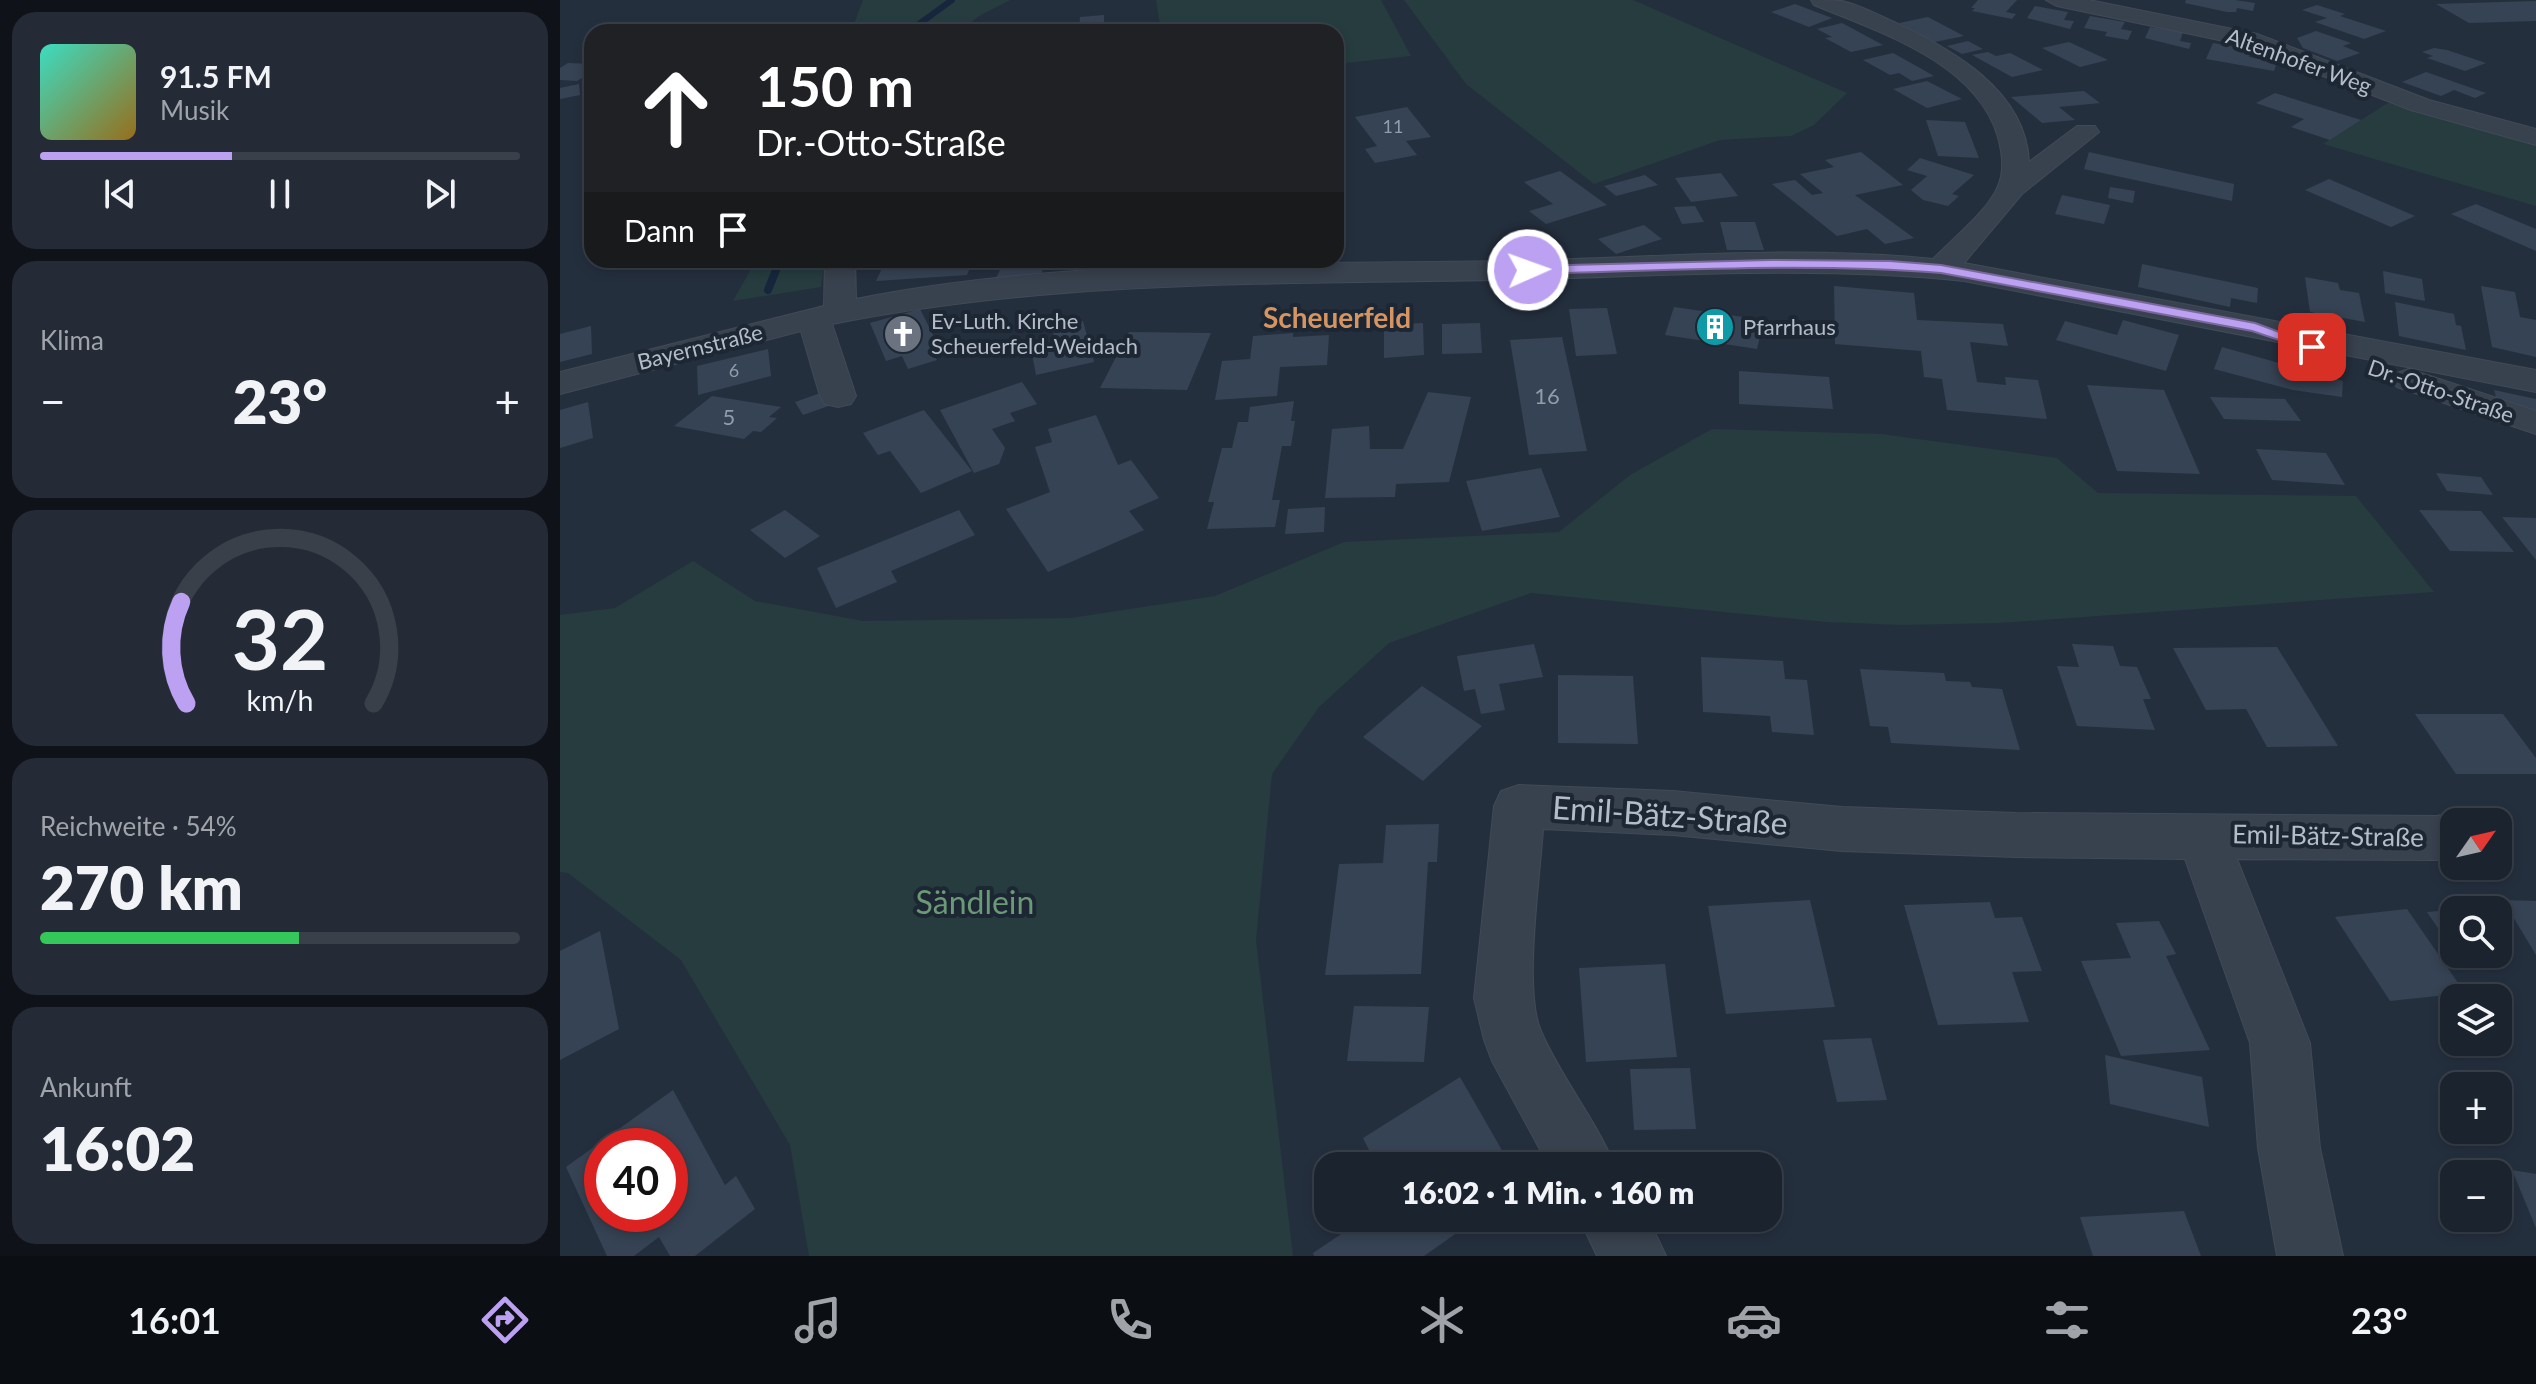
<!DOCTYPE html>
<html lang="de">
<head>
<meta charset="utf-8">
<style>
  :root { --surface:#1b232e; --page:#242b36; --text:#f1f3f6; --muted:#a0a4aa; --line:#39404a; --accent:#bca0f2 }
  body { margin:0; font-family:Lato,sans-serif; background:var(--page); color:var(--text); height:100vh; display:flex; flex-direction:column; font-size:30px; white-space:nowrap }
  * { box-sizing:border-box; margin:0 }
  p { font-size:26px; color:var(--muted) }
  .icon { flex:none; width:44px; height:44px; fill:none; stroke:currentColor; stroke-width:2; stroke-linecap:round; stroke-linejoin:round }
  .map { position:relative; flex:1; overflow:hidden }
  .side { display:flex; flex-direction:column; gap:12px; padding:12px; background:#0f1319; width:560px }
  .side>* { flex:none }
  .top-card { position:absolute; left:24px; top:24px; width:760px; height:244px; border-radius:24px; box-shadow:0 4px 12px #0003,0 0 0 2px var(--line); background:#202124; color:#fff; overflow:hidden }
  .needle { width:52px; rotate:56deg }
  .fabs { position:absolute; left:1880px; top:808px; display:grid; gap:16px }
  .fabs a { display:grid; place-items:center; width:72px; height:72px; border-radius:16px; background:var(--surface); box-shadow:0 4px 12px #0003,0 0 0 2px var(--line); font-size:40px }
  .speed { position:absolute; left:24px; top:1128px; display:flex; gap:16px; font-size:40px; font-weight:700; text-align:center }
  .speed>* { display:grid; place-content:center; width:104px; height:104px; border-radius:50%; background:var(--surface); box-shadow:0 4px 12px #0003,0 0 0 2px var(--line); line-height:1 }
  .speed .limit { border:12px solid #d22; background:#fff; color:#111 }
  .pin { position:absolute; display:grid; place-items:center; width:68px; height:68px; color:#fff; margin:-34px; border-radius:16px; box-shadow:0 4px 12px #0006 }
  .me { position:absolute; width:88px; margin:-44px; rotate:88deg; stroke-linejoin:round; filter:drop-shadow(0 0 6px #0008) }
  .turn { display:flex; align-items:center; gap:28px; height:168px; padding:0 40px; font-size:36px }
  .turn .icon { width:104px; height:104px; stroke-width:2.5 }
  .turn b { display:block; font-size:56px; line-height:68px }
  .then { display:flex; align-items:center; height:76px; padding:0 40px; background:#0003; gap:16px; font-size:30px }
  .big { font-size:60px; font-weight:800; line-height:1.1 }
  .side .tile { flex:1; display:flex; flex-direction:column; justify-content:center; gap:12px; min-width:0; padding:0 28px; border-radius:24px; background:var(--page) }
  .side .dial { align-items:center; gap:0 }
  .dial svg { height:208px; overflow:visible; fill:none; stroke:var(--line); stroke-width:7; stroke-linecap:round; text-anchor:middle }
  .dial text { fill:var(--text); stroke:none }
  .song { display:flex; align-items:center; gap:24px }
  .cover { width:96px; height:96px; border-radius:12px; background:linear-gradient(135deg,hsl(170 70% 55%),hsl(40 70% 35%)) }
  .played { height:8px; border-radius:4px; background:linear-gradient(90deg,var(--accent) 40%,var(--line) 40%) }
  .keys { display:flex; justify-content:space-around; direction:ltr }
  .heat { display:flex; justify-content:space-between; align-items:center; font-size:44px; direction:ltr }
  .charge { height:12px; border-radius:6px; background:linear-gradient(90deg,#34c759 54%,var(--line) 0) }
  .trip { position:absolute; left:754px; top:1152px; width:468px; height:80px; border-radius:24px; background:var(--surface); box-shadow:0 4px 12px #0003,0 0 0 2px var(--line); font-weight:800; line-height:80px; text-align:center }
  .menu { display:flex; height:128px; justify-content:space-around; align-items:center; background:#0b0e12; color:var(--muted) }
  .menu .icon { width:56px; height:56px }
  .menu .on { color:var(--accent) }
  .menu b { font-size:36px; color:var(--text) }
  main { display:flex; flex:1; min-height:0 }
  .map>svg:first-child { display:block }
</style>
</head>
<body>
<main>
<section class="side">
<div class="tile">
<div class="song"><i class="cover"></i><div><b>91.5 FM</b><p>Musik</p></div></div>
<div class="played"></div>
<div class="keys"><svg class="icon" aria-label="previous" viewBox="0 0 24 24"><path d="M18 5L8 12l10 7zM5 5v14"/></svg><svg class="icon" aria-label="pause" viewBox="0 0 24 24"><path d="M8 5v14M16 5v14"/></svg><svg class="icon" aria-label="next" viewBox="0 0 24 24"><path d="M6 5l10 7-10 7zM19 5v14"/></svg></div>
</div>
<div class="tile"><p>Klima</p>
<div class="heat"><a>−</a><b class="big">23°</b><a>+</a></div>
</div>
<div class="tile dial"><svg viewBox="0 0 100 80">
<path d="M14 69A42 42 0 1 1 86 69"/>
<path d="M14 69A42 42 0 0 1 12 30" stroke="#bca0f2"/>
<text x="50" y="56" font-size="32" font-weight="700">32</text>
<text x="50" y="72" font-size="11">km/h</text>
</svg></div>
<div class="tile"><p>Reichweite · 54%</p><b class="big">270 km</b><div class="charge"></div></div>
<div class="tile"><p>Ankunft</p><b class="big">16:02</b></div>
</section>
<div class="map">
<svg width="1976" height="1256" viewBox="0 0 1976 1256">
  <rect width="100%" height="100%" fill="#242f3e"/>
  <path fill="#263c3f" d="M303,0H450L419,16L400,32H291Z
    M596,0H821L851,56L776,64V32H601Z
    M844,0H1073L1287,93L1254,125L1231,136L1160,140L1034,184L906,84Z
    M1831,101L1976,144V206L1763,144Z
    M196,260H264L261,287L173,301Z
    M1152,429L1321,434L1497,458L1538,493L1796,496L1874,592L1440,623L1342,625L1267,622L971,593L829,643L759,707L712,774L696,940L733,1256H249L230,1145L121,960L8,873L0,872V615L55,608L133,561L195,601L303,621L511,618L655,596L784,542L999,532L1070,475Z"/>
  <g fill="none" stroke-linecap="round" stroke-linejoin="round">
    <path stroke="#17263c" stroke-width="6" d="M348,32L392,0"/>
    <path stroke="#17263c" stroke-width="8" d="M208,290L220,260"/>
  </g>
  <path fill="#364354" fill-rule="evenodd" d="M1418,0H1457L1446,12L1456,14L1452,19L1412,11L1415,8H1411Z
    M1626,0H1675L1695,3L1693,11L1677,8L1676,12H1667L1625,3Z
    M1976,1V21L1909,23L1876,4Z
    M1235,4L1272,18L1249,27L1211,12Z
    M1757,5L1785,14L1780,16L1826,31L1804,39L1755,22L1767,18L1742,10Z
    M1475,6L1508,12L1504,20L1514,21L1510,29L1467,18Z
    M544,15V32H519L520,17Z
    M1530,16L1565,22L1561,29L1572,31L1568,40L1545,36L1547,32L1524,28Z
    M1368,17L1404,36L1375,42L1339,23Z
    M1282,23L1297,31L1323,45L1291,52L1265,38L1272,37L1257,29Z
    M1590,27L1623,32L1620,41L1631,43L1629,49L1585,38Z
    M1756,31L1791,43L1783,46L1800,53L1777,61L1743,48L1737,38Z
    M1408,41L1423,49L1402,54L1387,46Z
    M1509,42L1548,60L1520,67L1482,48Z
    M1653,43L1692,50L1689,57L1717,62L1714,71L1646,59Z
    M1874,48L1887,50L1926,63L1905,71L1867,58L1873,56L1862,52Z
    M1428,52L1436,56L1450,53L1483,70L1452,77L1412,55Z
    M1333,53L1360,68L1374,76L1352,81L1339,73L1330,75L1303,60Z
    M8,63L32,64V72L17,81L0,80V68Z
    M1866,72L1926,93L1915,98L1894,90L1881,96L1842,82Z
    M1367,81L1402,99L1367,108L1333,89Z
    M19,84L20,95L0,99V88Z
    M1524,91L1540,103L1499,107L1515,120L1482,123L1451,97Z
    M1715,93L1801,120L1770,140L1731,127L1744,119L1696,103Z
    M847,107L871,137L846,141L857,155L815,163L805,149L817,146L795,117Z
    M1366,120L1405,122L1419,158L1378,156Z
    M1301,152L1343,185L1295,195L1354,238L1325,244L1307,229L1277,236L1212,184L1235,180L1252,195L1263,193L1240,174L1274,167L1265,160Z
    M1529,152L1674,184L1672,201L1524,169Z
    M1360,158L1414,175L1392,194L1399,196L1388,206L1363,200L1351,190L1367,176L1347,170Z
    M1000,171L1047,205L986,224L969,211L993,204L964,182Z
    M1161,173L1178,196L1131,202L1115,178Z
    M1085,175L1098,185L1056,196L1044,186Z
    M1769,179L1855,216L1831,227L1745,190Z
    M1550,187L1575,191L1573,203L1548,198Z
    M1502,195L1550,205L1544,224L1495,214Z
    M1916,204L1976,229V251L1891,214Z
    M1135,206L1144,222L1122,224L1114,207Z
    M1160,222H1195L1204,250H1167Z
    M1084,225L1102,239L1056,254L1038,239Z
    M326,260H413L407,275L316,281Z
    M445,260H487L480,276L436,278Z
    M1582,264L1698,288L1697,303L1671,298L1670,307L1578,287Z
    M1823,271L1862,279L1865,301L1825,293Z
    M1745,277L1778,283L1780,290L1799,293L1805,322L1750,312Z
    M1274,286L1354,293L1357,320L1443,324L1448,346L1410,342L1417,382L1446,385L1445,377L1478,380L1487,419L1387,410L1382,379L1364,377L1361,351L1275,344Z
    M1921,286L1955,292L1960,317L1976,320V357L1932,347Z
    M1835,302L1894,314L1896,325L1901,326L1906,350L1839,336Z
    M1114,307L1204,320L1197,349L1105,335Z
    M1047,308L1057,354L1016,356L1009,309Z
    M360,309L378,345L370,348L377,360L348,369L342,356L326,361L310,323Z
    M1563,320L1619,335L1606,371L1496,340L1505,321L1557,335Z
    M523,321L534,362L476,375L472,354L497,348L492,328Z
    M863,323L864,355L824,358V325Z
    M920,323L922,353L882,354V324Z
    M31,326L32,354L0,362V334Z
    M569,332L651,333L627,390L540,388Z
    M733,333V337L769,335L767,365L720,367L717,396L655,400L662,361L690,359L693,336Z
    M1002,337L1027,451L969,455L950,340Z
    M1662,347L1783,381L1782,397L1733,390L1654,369Z
    M208,349L211,376L138,395L137,366Z
    M1179,371L1269,377L1273,409L1179,404Z
    M462,382L477,404L450,413L455,421L432,429L445,448L439,464L414,473L380,410Z
    M1527,385L1604,390L1640,474L1557,471Z
    M269,390L277,403L243,415L235,402Z
    M1934,390L1976,399V411L1938,404Z
    M868,392L911,397L889,482L836,484L835,497L765,498L772,429L809,426L810,449H843Z
    M152,396L221,407L209,417L217,418L201,432L193,431L184,439L114,426Z
    M1650,397L1725,399L1741,421L1664,419Z
    M734,401L731,421H735L731,446H722L712,500H720L715,527L647,529L654,502H648L662,448H672L678,422H688L690,407Z
    M28,402L33,438L0,448V410Z
    M364,410L412,471L361,493L330,451L318,455L303,433Z
    M536,415L558,465L571,460L599,498L569,511L584,530L488,572L446,509L490,492L475,447L492,442L488,429Z
    M1696,449L1766,453L1785,485L1712,480Z
    M981,468L1000,517L922,531L906,481Z
    M1876,473L1921,477L1933,495L1887,491Z
    M765,507L764,532L725,534L728,509Z
    M225,510L260,536L225,558L190,530Z
    M399,510L415,535L331,571L337,582L276,608L257,568Z
    M1859,510L1921,511L1954,552L1890,551Z
    M1942,517L1976,518V560Z
    M974,644L983,677L939,684L945,710L921,714L915,689L904,691L897,656Z
    M1512,644L1553,646L1560,666L1577,667L1591,699H1583L1595,730L1517,726L1497,666L1519,667Z
    M1717,647L1778,746L1707,747L1686,709L1646,710L1613,648Z
    M1141,657L1223,661L1225,679L1247,680L1254,735L1212,732L1210,716L1143,712Z
    M1300,669L1384,673L1386,681L1410,682L1412,687L1442,689L1460,750L1331,743L1328,727L1310,726Z
    M998,675L1073,676L1078,744L998,743Z
    M862,686L922,726L863,781L803,737Z
    M1855,714H1943L1976,758V774H1896Z
    M879,824L877,862H868L861,974L765,975L779,864L823,863L826,825Z
    M1250,900L1275,1007L1166,1014L1148,906Z
    M1943,900L1976,901V955Z
    M1430,902L1435,918L1462,917L1482,971L1452,972L1469,1022L1378,1025L1344,905Z
    M1847,909L1905,993L1830,1001L1775,917Z
    M1892,910L1894,913V952L1867,912Z
    M1599,921L1616,954L1606,956L1650,1050L1561,1056L1521,961L1571,958L1556,923Z
    M40,931L59,1029L0,1060V951Z
    M1105,964L1117,1057L1026,1062L1019,968Z
    M794,1006L869,1007L864,1062L787,1061Z
    M1311,1038L1327,1100L1277,1102L1263,1040Z
    M1545,1055L1642,1077L1649,1127L1550,1104Z
    M1130,1068L1136,1129L1074,1130L1070,1069Z
    M900,1077L951,1166H817L803,1138Z
    M113,1090L165,1185L176,1176L195,1209L135,1256H110L99,1237L74,1256H47L6,1167ZM42,1146H110V1214H42Z
    M1952,1170L1976,1174V1228Z
    M1624,1211L1641,1256H1533L1520,1217Z
    M805,1218H918L864,1256H754L753,1253Z"/>
  <g fill="none" stroke-linecap="round" stroke-linejoin="round">
    <defs>
      <path id="minor" d="M1251,0C1261,0 1273,0 1282,1C1300,5 1318,15 1334,22C1391,49 1466,90 1469,162L1517,126H1535L1539,132L1462,194L1404,263L1976,370V392L1404,281C1247,265 1091,277 933,280C712,284 490,280 272,324L296,396L291,404L278,407L265,404L260,396L241,331L0,394V372L264,306L265,260H295L296,299C509,257 727,265 943,261C1086,259 1230,244 1373,259C1392,239 1428,211 1438,186C1445,170 1442,153 1438,137C1416,62 1319,32 1254,5Z
        M1486,0H1529L1697,34L1869,100L1976,129V145L1851,110L1683,45L1497,6Z
        M1849,369L1976,411V434L1837,387L1831,380L1837,373Z
        M959,785L1113,791L1282,807L1456,813L1876,816L1894,813L1914,822H1894V857L1876,860L1677,859L1750,1043L1760,1148L1783,1256H1717L1698,1148L1690,1043L1625,859L1456,857L1282,851L1113,835L983,829C980,877 963,991 981,1031C1001,1078 1035,1118 1055,1166H989L932,1061L924,1040L914,998L934,806L941,791Z
        M1019,1218H1088L1106,1256H1037Z"/>
    </defs>
    <use href="#minor" stroke="#414a57" stroke-width="2"/>
    <use href="#minor" fill="#38414e" fill-rule="evenodd"/>
  </g>
  <path fill="#bca0f2" stroke="#7a689d" stroke-width="2" d="M1211,260L1330,261L1381,265L1695,323L1759,347L1752,351L1692,331L1381,273C1244,262 1105,271 968,274L962,270L968,266Z"/>
  <defs>
    <symbol id="building-disc" viewBox="-11 -11 22 22"><circle r="9.5" fill="#0f9aa8" stroke="#1d2633"/><path d="M-4-6H4V6H1V3H-1V6H-4ZM-2.5-4.3h1.7v1.8h-1.7ZM.8-4.3h1.7v1.8H.8ZM-2.5-1h1.7V.8h-1.7ZM.8-1h1.7V.8H.8Z" fill="#fff"/></symbol>
    <symbol id="church-disc" viewBox="-11 -11 22 22"><circle r="9.5" fill="#6b7280" stroke="#1d2633"/><path d="M-1.2-6h2.4v3.5h3.3v2.4h-3.3V6h-2.4V-.1h-3.3v-2.4h3.3Z" fill="#fff"/></symbol>
  </defs>
  <g fill-rule="evenodd">
    <use href="#building-disc" x="1133" y="305" width="44" height="44"/>
    <use href="#church-disc" x="321" y="312" width="44" height="44"/>
  </g>
  <g text-anchor="middle" stroke-width="8" stroke-linejoin="round" paint-order="stroke">
    <g font-size="18" fill="#929caa">
      <text x="833" y="133">11</text>
      <text x="174" y="377">6</text>
    </g>
    <g font-size="22" fill="#b4bcc9" stroke="#1d2633">
      <text transform="translate(1739 61) rotate(20)" y="8">Altenhofer Weg</text>
      <text transform="translate(140 347) rotate(-14)" y="8">Bayernstraße</text>
      <text transform="translate(1881 391) rotate(19)" y="8">Dr.-Otto-Straße</text>
    </g>
    <g font-size="22" fill="#b4bcc9" stroke="#1d2633" text-anchor="start">
      <text x="371" y="329">Ev-Luth. Kirche<tspan x="371" dy="25">Scheuerfeld-Weidach</tspan></text>
      <text x="1183" y="335">Pfarrhaus</text>
    </g>
    <g font-size="22" fill="#929caa">
      <text x="987" y="404">16</text>
      <text x="169" y="425">5</text>
    </g>
    <g font-size="26" fill="#b4bcc9" stroke="#1d2633">
      <text transform="translate(1768 836) rotate(1)" y="9">Emil-Bätz-Straße</text>
    </g>
    <g font-size="28" font-weight="bold" fill="#d59563" stroke="#1d2633">
      <text x="777" y="328">Scheuerfeld</text>
    </g>
    <g font-size="32" fill="#b4bcc9" stroke="#1d2633">
      <text transform="translate(1110 816) rotate(4)" y="11">Emil-Bätz-Straße</text>
    </g>
    <g font-size="32" fill="#6b9a76" stroke="#1d2633">
      <text x="415" y="914">Sändlein</text>
    </g>
  </g>
</svg>
<div class="fabs">
<a><svg class="needle" viewBox="-14 -14 28 28"><path d="M0-13l5 13h-10z" fill="#e53935"/><path d="M0 13l5-13h-10z" fill="#a0a4aa"/></svg></a>
<a><svg class="icon" aria-label="search" viewBox="0 0 24 24"><circle cx="10" cy="10" r="6"/><path d="M15 15l6 6"/></svg></a>
<a><svg class="icon" aria-label="layers" viewBox="0 0 24 24"><path d="M12 4l9 5-9 5-9-5zM3 14l9 5 9-5"/></svg></a>
<a>+</a>
<a>−</a>
</div>
<div class="speed"><div class="limit">40</div></div>
<div class="pin" style="left:1752px;top:347px;background:#d93025"><svg class="icon" aria-label="arrive" viewBox="0 0 24 24"><path d="M6 21V4h12l-3 4 3 4H6"/></svg></div>
<svg class="me" style="left:968px;top:270px" viewBox="-20 -20 40 40"><circle r="17" fill="#bca0f2" stroke="#fff" stroke-width="3"/><path d="M0-11L8 9 0 5-8 9z" fill="#fff"/></svg>
<div class="trip">16:02 · 1 Min. · 160 m</div>
<div class="top-card">
<div class="turn"><svg class="icon" aria-label="ahead" viewBox="0 0 24 24"><path d="M12 20V5M6 11l6-6 6 6"/></svg><div><b>150 m</b>Dr.-Otto-Straße</div></div>
<div class="then">Dann<svg class="icon" aria-label="arrive" viewBox="0 0 24 24"><path d="M6 21V4h12l-3 4 3 4H6"/></svg></div>
</div>
</div>
</main>
<nav class="menu">
<b>16:01</b>
<svg class="icon on" aria-label="directions" viewBox="0 0 24 24"><path d="M12 3l9 9-9 9-9-9zM9 14v-3h6M13 9l2 2-2 2"/></svg>
<svg class="icon" aria-label="music" viewBox="0 0 24 24"><path d="M9 18V5l10-2v13"/><circle cx="6" cy="18" r="3"/><circle cx="16" cy="16" r="3"/></svg>
<svg class="icon" aria-label="phone" viewBox="0 0 24 24"><path d="M5 4h4l2 5-3 2q2 4 5 5l2-3 5 2v4C11 20 4 13 5 4z"/></svg>
<svg class="icon" aria-label="climate" viewBox="0 0 24 24"><path d="M12 3v18M4 7l16 10M4 17L20 7"/></svg>
<svg class="icon" aria-label="car" viewBox="0 0 24 24"><path d="M5 17H2v-5l4-1 3-4h7l3 4 3 1v5h-3M9 17h6M6 11h13"/><circle cx="7" cy="17" r="2"/><circle cx="17" cy="17" r="2"/></svg>
<svg class="icon" aria-label="filters" viewBox="0 0 24 24"><path d="M4 7h16M4 17h16"/><circle cx="9" cy="7" r="2"/><circle cx="15" cy="17" r="2"/></svg>
<b>23°</b>
</nav>
</body>
</html>
